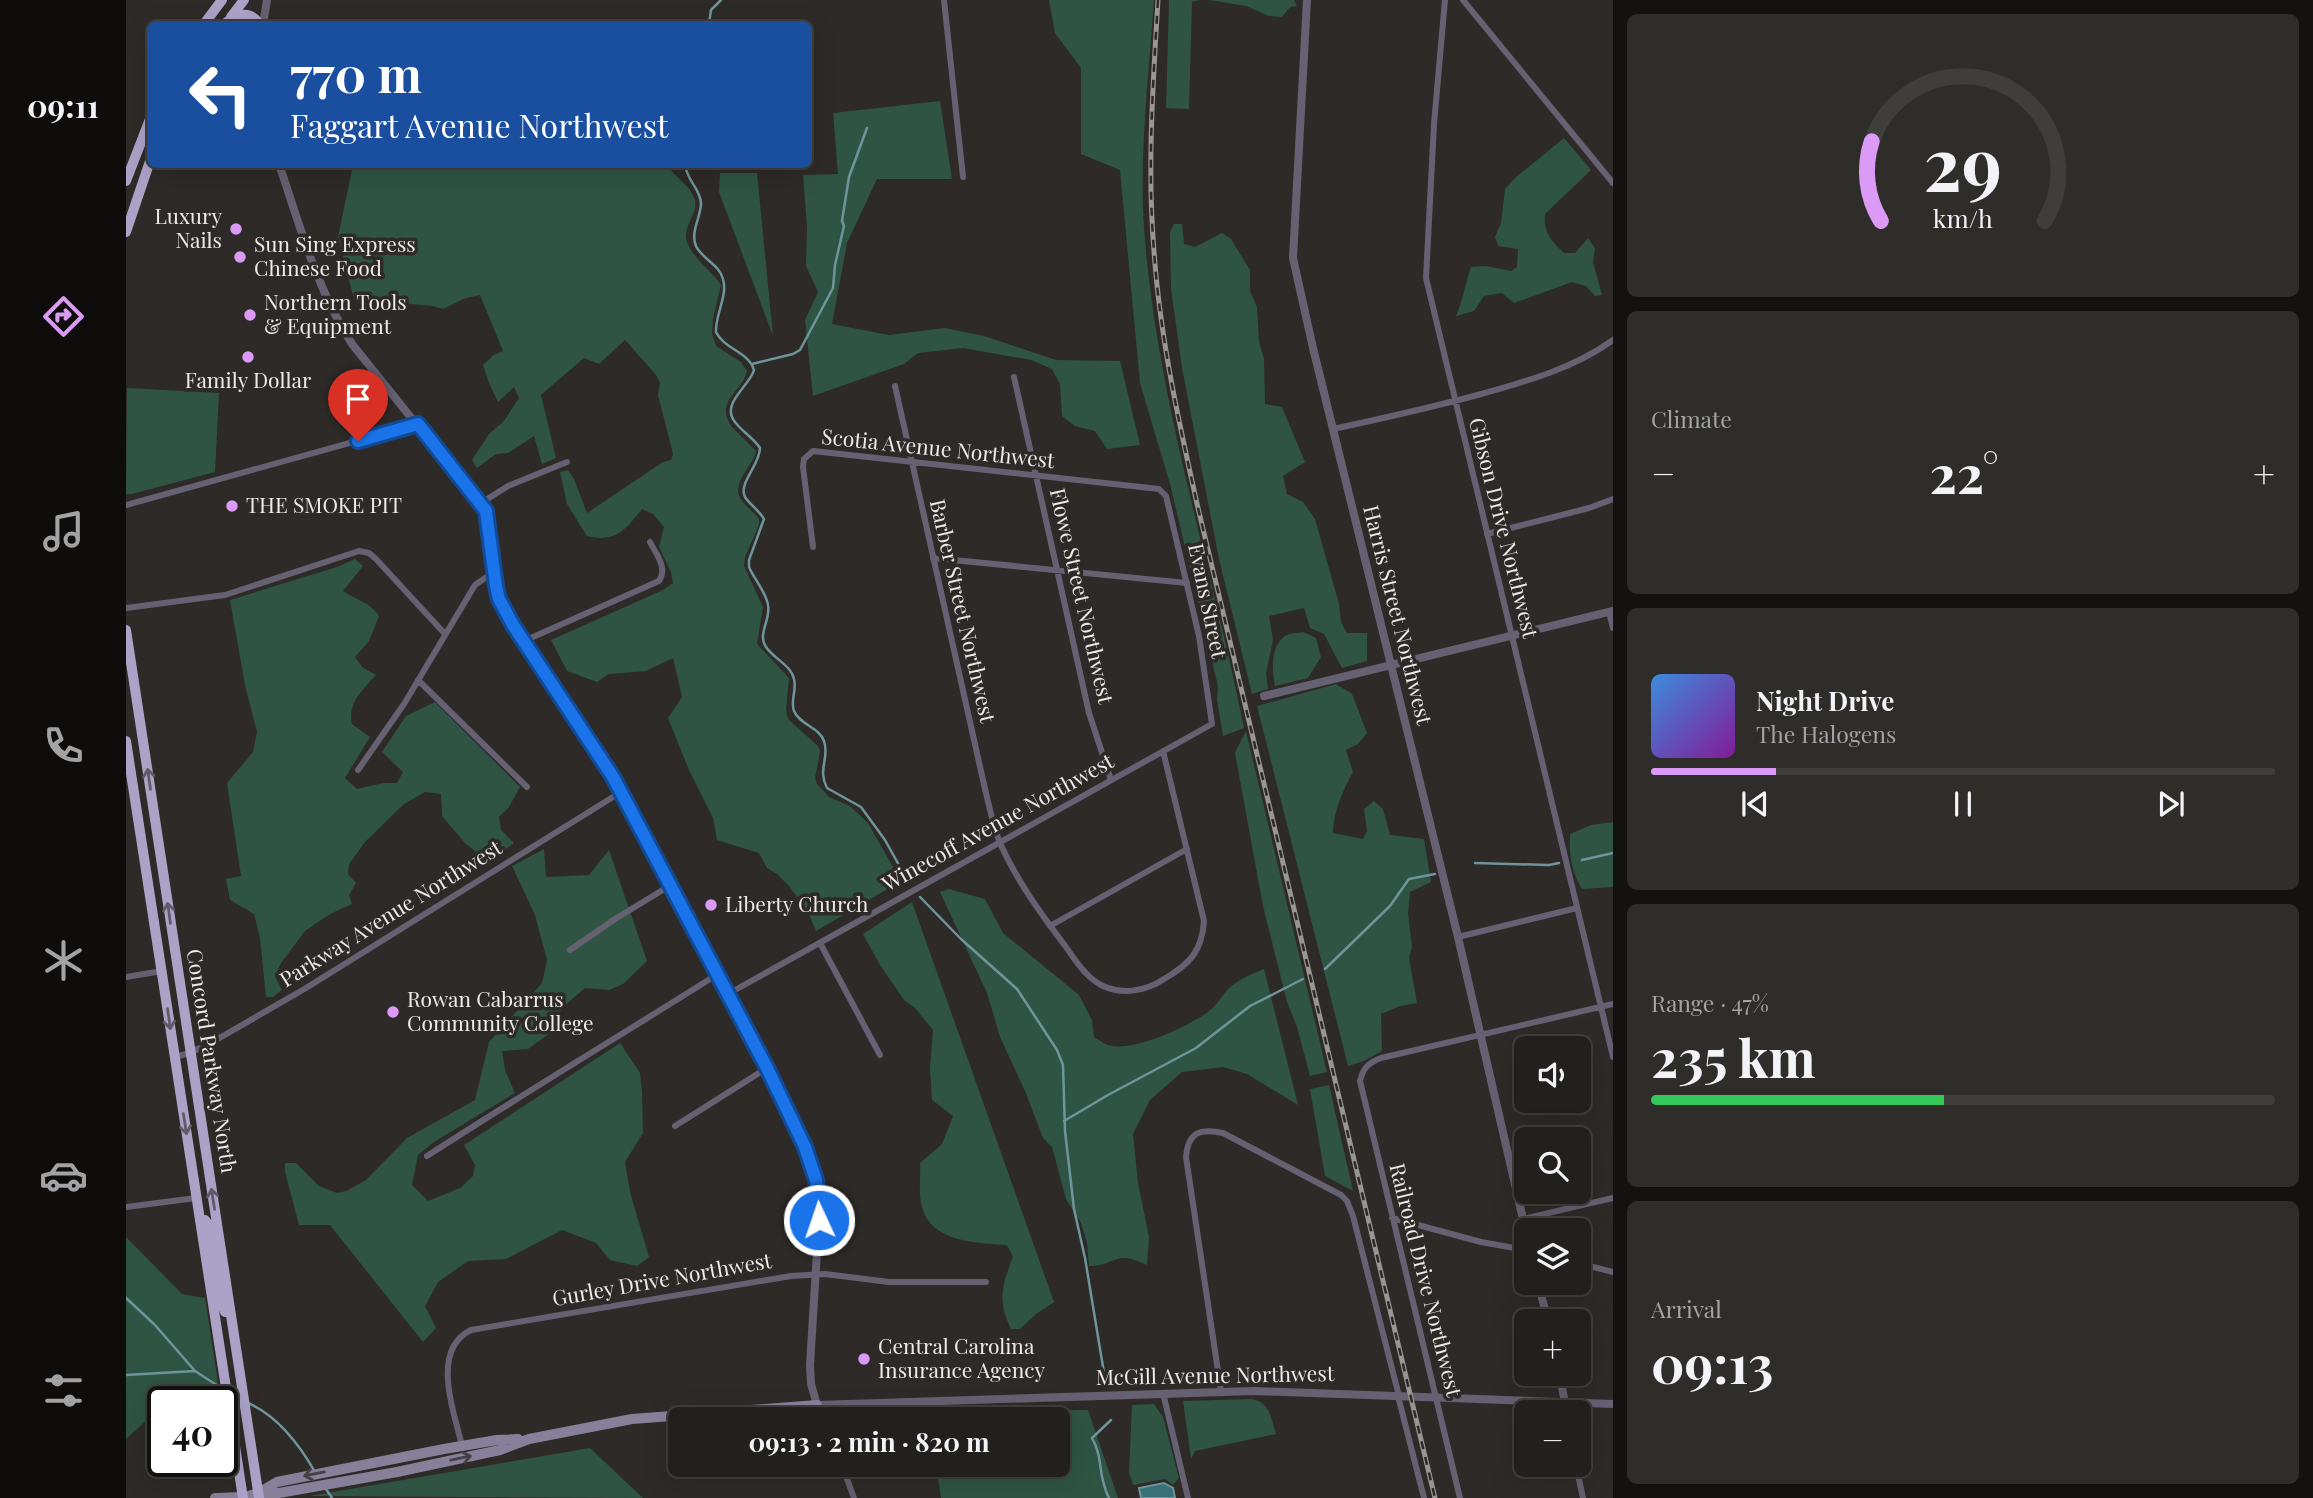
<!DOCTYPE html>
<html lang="en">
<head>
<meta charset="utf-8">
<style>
  :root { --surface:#22201d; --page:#2e2d2a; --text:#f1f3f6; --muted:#a2a3a4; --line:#3f3e3b; --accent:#da9af6 }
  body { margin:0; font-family:"Playfair Display",serif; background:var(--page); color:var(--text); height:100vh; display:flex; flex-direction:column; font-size:26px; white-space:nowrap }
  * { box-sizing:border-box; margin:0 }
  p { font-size:23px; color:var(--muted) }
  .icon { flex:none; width:38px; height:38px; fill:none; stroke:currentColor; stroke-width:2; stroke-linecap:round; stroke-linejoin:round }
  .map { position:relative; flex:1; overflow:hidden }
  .drawer { display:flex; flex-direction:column; gap:14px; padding:14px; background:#131210; width:700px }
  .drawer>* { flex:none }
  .banner { position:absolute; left:21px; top:21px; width:665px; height:147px; border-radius:10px; box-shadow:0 7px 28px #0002,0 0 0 2px var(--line); background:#1a4fa0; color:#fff; overflow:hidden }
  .fabs { position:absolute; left:1388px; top:1036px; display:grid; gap:14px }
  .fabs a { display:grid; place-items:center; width:77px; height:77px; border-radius:10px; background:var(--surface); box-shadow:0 7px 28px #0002,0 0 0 2px var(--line); font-size:35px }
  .speed { position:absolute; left:21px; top:1386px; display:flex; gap:14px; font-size:35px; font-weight:700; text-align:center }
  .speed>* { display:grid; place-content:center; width:91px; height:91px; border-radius:50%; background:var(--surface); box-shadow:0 7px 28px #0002,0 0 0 2px var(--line); line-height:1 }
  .speed .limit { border:4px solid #111; border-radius:10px; background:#fff; color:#111 }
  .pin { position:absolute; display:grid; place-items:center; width:60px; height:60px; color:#fff; margin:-72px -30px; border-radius:50% 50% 50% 0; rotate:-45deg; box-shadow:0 0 7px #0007 }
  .pin .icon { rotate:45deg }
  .me { position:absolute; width:77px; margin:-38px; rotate:357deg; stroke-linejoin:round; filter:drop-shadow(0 0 5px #0008) }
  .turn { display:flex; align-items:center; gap:24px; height:147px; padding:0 28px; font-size:32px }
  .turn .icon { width:91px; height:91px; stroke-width:2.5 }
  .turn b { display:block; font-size:49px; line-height:60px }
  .big { font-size:52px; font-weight:700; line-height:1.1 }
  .drawer .tile { flex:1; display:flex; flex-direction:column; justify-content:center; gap:10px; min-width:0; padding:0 24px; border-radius:10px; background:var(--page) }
  .drawer .dial { align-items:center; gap:0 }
  .dial svg { height:182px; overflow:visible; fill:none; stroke:var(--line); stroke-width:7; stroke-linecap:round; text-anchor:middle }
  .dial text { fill:var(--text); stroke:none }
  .song { display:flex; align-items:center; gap:21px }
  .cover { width:84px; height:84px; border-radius:10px; background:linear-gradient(135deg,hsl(210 70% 55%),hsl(290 70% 35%)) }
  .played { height:7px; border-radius:4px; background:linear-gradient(90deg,var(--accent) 20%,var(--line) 20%) }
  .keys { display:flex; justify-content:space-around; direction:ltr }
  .heat { display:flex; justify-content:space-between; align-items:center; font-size:38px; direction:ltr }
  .charge { height:10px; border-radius:5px; background:linear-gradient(90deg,#34c759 47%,var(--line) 0) }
  .trip { position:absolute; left:542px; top:1407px; width:402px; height:70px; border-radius:10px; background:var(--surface); box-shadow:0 7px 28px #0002,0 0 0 2px var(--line); font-weight:700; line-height:70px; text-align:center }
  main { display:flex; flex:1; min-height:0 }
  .tab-bar { display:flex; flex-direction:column; width:126px; justify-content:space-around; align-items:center; background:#0e0d0c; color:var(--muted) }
  .tab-bar .icon { width:49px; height:49px }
  .tab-bar .selected { color:var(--accent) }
  .tab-bar b { font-size:32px; color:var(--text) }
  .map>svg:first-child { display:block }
</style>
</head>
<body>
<main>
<nav class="tab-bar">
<b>09:11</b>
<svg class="icon selected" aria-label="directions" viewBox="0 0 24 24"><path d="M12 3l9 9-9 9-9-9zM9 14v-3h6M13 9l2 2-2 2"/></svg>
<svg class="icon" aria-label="music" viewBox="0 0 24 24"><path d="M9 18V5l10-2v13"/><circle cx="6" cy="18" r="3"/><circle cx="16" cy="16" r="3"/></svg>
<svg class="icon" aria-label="phone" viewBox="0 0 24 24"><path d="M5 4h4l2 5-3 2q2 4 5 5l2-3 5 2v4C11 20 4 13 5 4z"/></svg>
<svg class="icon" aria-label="climate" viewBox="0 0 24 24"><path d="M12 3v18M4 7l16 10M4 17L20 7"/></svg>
<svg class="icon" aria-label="car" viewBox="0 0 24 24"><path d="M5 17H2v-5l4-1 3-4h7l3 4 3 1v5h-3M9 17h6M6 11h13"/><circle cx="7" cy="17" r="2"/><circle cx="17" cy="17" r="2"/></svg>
<svg class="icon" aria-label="filters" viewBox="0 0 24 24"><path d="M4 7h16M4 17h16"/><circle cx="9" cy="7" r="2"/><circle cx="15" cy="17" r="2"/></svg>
</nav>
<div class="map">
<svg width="1487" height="1498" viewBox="0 0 1487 1498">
  <rect width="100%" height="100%" fill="#2d2a27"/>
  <path fill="#2f5443" d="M923,0H1028C1023,75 1013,153 1018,228C1030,396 1085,563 1118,728L1097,736L1091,700L1092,686L1044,484L1014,383L994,170L955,154V68L929,33Z
    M1043,0H1074L1066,2L1063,109L1040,108Z
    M1083,0H1168L1171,6L1164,7L1156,17L1143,16L1120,6Z
    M814,101L826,179H751L721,243L706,324L763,335L819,328L858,336L930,360L994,361L1014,445L981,449L969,431L949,426L936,416L934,384L926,369L905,360L837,348L792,353L778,364L687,396L679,320L692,292L680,266L681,227L677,175L712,174L707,113Z
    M1438,138L1465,170L1419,214C1417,232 1425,241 1438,253H1449L1462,238L1469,248L1467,262L1476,295L1469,296L1460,286L1446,282L1388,303L1376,293L1358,296L1348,311L1330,316C1337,300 1339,284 1345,267L1360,266L1385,271L1391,267L1392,249L1372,246L1369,237L1375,223L1379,189L1389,178Z
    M442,165L545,170C552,179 566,188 569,200C572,215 556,226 561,242C567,259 586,271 595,285L587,319L586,334L590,346L615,362L621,371C616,393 589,400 605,426L630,451C628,465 606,481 614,498C618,505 628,512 633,519V525L619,557L618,566L637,607L631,644L663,678L660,710L662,719L692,746L694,752L689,778L691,784L703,797L724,806L742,823L775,881L690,931L682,912L663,886L651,874L641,868L633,853L591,840L587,818L563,770L542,718L556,697L547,658L520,671L483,674L471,682L441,671L425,640L537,590L547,583L545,572L533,547L538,527L527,514L516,509C499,530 490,543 461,536L441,504L434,472L442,470L448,479L461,513L537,462L545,460L547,454L532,395L534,383L530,375L499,340L473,364L458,358L415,395L430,458L416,464L408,436L382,453L370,454L351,468L346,460L363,434L378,421L393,398L388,387L372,402L363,383L357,365L368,355L377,351L354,295L337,299L317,309L307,306L228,299L212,237L227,165Z
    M594,173H631L647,336L593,192Z
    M1048,224H1056L1058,244L1069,247L1096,233L1105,239L1124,270V291L1131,307L1133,342L1138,359L1139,404L1156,407L1179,462L1157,476L1161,494L1177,502L1189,519L1213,604L1215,622L1221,633H1241V661L1216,668L1198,634L1184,628L1178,608L1143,616L1147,640L1140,673L1142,689L1126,694L1093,559L1056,368L1045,289L1044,232Z
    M1,388L93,393L89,472L6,494H0Z
    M229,559L237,566L217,591C230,600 244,602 253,616L243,641L229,657L236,667L250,675C237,690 221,703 226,724L244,737L219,778L231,789L257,783H271L277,772L256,752L280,716L309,702L394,787L383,807L373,817L375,830L388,843L363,862L339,843L316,816L315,794L299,792L278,804L239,842L223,864L222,874L230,883L223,895L226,904L204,914L179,931L155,963L149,976L156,990L147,997H140L134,938L128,914L104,900L100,879L115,876L101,783L127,752L131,732L119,685L104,600L211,567Z
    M1177,632L1190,638L1195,657L1182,678L1149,686C1146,670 1144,647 1159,636C1164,633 1172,633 1177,632Z
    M1210,684L1226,694L1241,733L1232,744L1220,750L1227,772C1217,790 1207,813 1207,833L1237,839L1241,831L1238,809L1248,801L1257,809L1264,835L1298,839L1305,882L1284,892L1282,913L1286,947L1283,958L1291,1003L1274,1006L1255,1014L1256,1051L1238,1061L1222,1066L1131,706Z
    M1120,731L1201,1072L1184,1076L1171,1027L1161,1002L1137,906L1109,753Z
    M1487,822V887L1456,889C1445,871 1443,854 1444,834L1465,825Z
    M418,849L420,877L463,875L483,850L521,961L497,984L483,990L459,988L437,1007L424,1033L402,1049L376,1051L379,1070L389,1093L308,1142L292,1155L286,1185L302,1201L334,1188L347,1176L349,1165L338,1145L494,1043L514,1073L516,1093L517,1133L499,1162L504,1192L523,1257L511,1266L484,1260L470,1243L436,1230L380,1259L342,1261L312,1282L299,1306L310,1328L297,1342L204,1225H173L159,1172V1163H170L193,1186L211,1193L220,1191L240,1180L281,1138L349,1100L363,1042L416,983L421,960L409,915L386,866Z
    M823,889L859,899L877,933L953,995L966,1020L968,1037C972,1039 978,1044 982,1045C1006,1053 1064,1026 1083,1011C1090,1006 1095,997 1101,990C1111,980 1125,974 1138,969L1172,1105L1121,1074L1097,1067L1056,1072L1024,1100L1007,1134L1012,1183L1023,1237L1021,1265C987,1249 993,1265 963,1266L961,1243L955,1223L940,1199L926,1147L917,1138L899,1091L874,1037L861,993L814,892Z
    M786,902L928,1302L910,1314L894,1329H885C871,1300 876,1285 887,1257L881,1245C852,1243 805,1243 796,1207C792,1194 795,1176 794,1163L816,1144L827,1116L806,1100L804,1068L807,1030L789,1008L778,1000L754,965L737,934Z
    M1203,1085L1227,1191L1199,1176L1184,1089Z
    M0,1237L56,1294L79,1298L95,1402H50L46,1399L29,1398L21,1420L0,1439Z
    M1124,1399C1144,1401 1145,1418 1150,1434L1069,1451L1065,1459L1057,1401Z
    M1028,1404L1037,1417L1053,1478L1047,1485L1039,1479L1007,1485L1003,1472L1006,1405Z
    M962,1410L992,1498H815L810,1465H933V1419H850L849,1411Z
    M464,1448L517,1498L183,1496Z"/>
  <path fill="#387079" stroke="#6e959b" stroke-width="2" d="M1038,1483L1047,1488L1049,1498H1015L1013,1488Z"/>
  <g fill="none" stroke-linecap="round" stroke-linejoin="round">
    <path stroke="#6e959b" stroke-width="2.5" d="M583,24L585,10L595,0
      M559,164C560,180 574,188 575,203C575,217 564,232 570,246C576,259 594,265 597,279C602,296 589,315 590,332C598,349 623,352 628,370C624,385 597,402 607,419C613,430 627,437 634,448C634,465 612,483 619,497C624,505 633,510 638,519L623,560V567C628,579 640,592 642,605C645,620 631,634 640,647C648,659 665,665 668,679C671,690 664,701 668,711C674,725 693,727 698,741C704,758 691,769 701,788L735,807L759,840L779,876
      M626,364L667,354L674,350L707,288L709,265L718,226L716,221L723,177L741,128
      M1456,860L1487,853
      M1349,863L1423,865L1433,863
      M794,897L835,939L891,989L931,1050L937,1065L939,1131L948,1209L959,1258L979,1379
      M1199,969L1264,906L1283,879L1309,874
      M938,1121L982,1095L1070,1048L1124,1006L1177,979
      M0,1298L29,1325L69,1371L95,1388
      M0,1375L69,1371
      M122,1403C152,1416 173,1444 189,1472
      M200,1489L206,1498
      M983,1498C971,1475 978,1459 966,1438L985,1420"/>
    <path stroke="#666172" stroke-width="6" d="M818,0L837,177
      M1319,0L1308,124L1300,278L1487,1057
      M1337,0L1487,183
      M888,377L963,713L985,780
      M769,386L857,780C862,801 866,823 874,843C891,881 915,914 940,947C950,961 960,978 977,986C997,995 1020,991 1038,979C1064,964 1076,951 1078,921L1037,751
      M1207,429C1254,419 1302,408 1348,396C1398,382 1445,370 1487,340
      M355,503L382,486L441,462
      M0,505L292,424
      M1361,534L1463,508L1487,499
      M807,558L1061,583
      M0,608L99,595L233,551L243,553L250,559L319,634
      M1483,612L1487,628
      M398,641L533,581C542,568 530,554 524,542
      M292,680L401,787
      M232,770L278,704L349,585L368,572
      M924,926L1061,849
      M1332,937L1451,908
      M694,943L754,1055
      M444,950L489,919L545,885
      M0,977L36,971
      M602,994L1086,724L1073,636L1040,496L1033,489L687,451L678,459L677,467L687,547
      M49,1057L64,1053L97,1036L180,988L495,792
      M549,1126L641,1068
      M301,1156C397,1094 495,1035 592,974
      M0,1207L70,1198
      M1266,1218L1355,1242L1400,1250
      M1397,1219L1487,1198
      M1452,1263L1487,1272
      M1095,1391L1060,1157C1062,1132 1074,1128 1097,1133L1215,1195L1221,1201L1227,1216L1273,1396
      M1037,1393L1062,1498
      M1272,1396L1298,1498
      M691,1405L699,1419
      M336,1446C328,1411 304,1350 345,1330L665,1276L699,1274L763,1282H860
      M716,1465L728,1498
      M1450,1465L1457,1498
      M1334,1498L1234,1081C1237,1068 1242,1063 1255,1058L1487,1004"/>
    <path stroke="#666172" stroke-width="8" d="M1181,0L1167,258L1187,348L1332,937L1400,1232
      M137,24L141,0
      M153,164C174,226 191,290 226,344L360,511L370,586L380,613L487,777L641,1068L679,1147L690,1180L693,1220L684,1365L685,1384L691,1405L1128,1391L1487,1404
      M1138,696L1487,611
      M1412,1283L1422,1321
      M1433,1374L1439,1402"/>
    <path stroke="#87809b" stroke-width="10" d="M132,1493H153L271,1472L374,1450L403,1439L506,1419L691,1405
      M89,1498L117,1497
      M116,1498L132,1493L151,1482L318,1449L371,1440L392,1439"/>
    <path stroke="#aca2c8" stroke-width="10" d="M105,17L118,0
      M101,22C113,14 124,10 133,24
      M78,24L96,0
      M0,181L24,119
      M0,232L24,161
      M0,630L133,1498
      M0,741L117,1498
      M74,1221L79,1220L82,1224L94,1299L99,1312"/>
    <defs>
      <path id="rail" d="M1032,0C1027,83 1021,167 1028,251C1034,338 1053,423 1072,508L1309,1498"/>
    </defs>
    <use href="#rail" stroke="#989593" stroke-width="5"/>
    <use href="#rail" stroke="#2d2a27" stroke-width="2.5" stroke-dasharray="8" stroke-linecap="butt"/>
  </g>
  <defs><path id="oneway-shaft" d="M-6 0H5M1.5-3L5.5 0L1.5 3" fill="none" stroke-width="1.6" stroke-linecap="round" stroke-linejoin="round" transform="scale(1.75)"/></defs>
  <g stroke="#605a67">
    <use href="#oneway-shaft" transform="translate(23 779) rotate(-98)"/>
    <use href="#oneway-shaft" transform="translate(43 913) rotate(-98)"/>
    <use href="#oneway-shaft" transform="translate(43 1019) rotate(82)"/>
    <use href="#oneway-shaft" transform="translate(59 1124) rotate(81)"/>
    <use href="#oneway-shaft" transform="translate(87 1199) rotate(-99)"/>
  </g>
  <g stroke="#444044">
    <use href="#oneway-shaft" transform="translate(335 1458) rotate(-12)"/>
    <use href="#oneway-shaft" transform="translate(188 1474) rotate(169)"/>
  </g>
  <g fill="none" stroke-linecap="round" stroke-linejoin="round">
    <defs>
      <path id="route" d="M232,441L292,424L360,511L370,586L373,599L387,625L487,777L641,1068L679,1147L690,1180L693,1220"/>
    </defs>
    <use href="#route" stroke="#114b97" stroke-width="18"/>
    <use href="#route" stroke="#1a73e8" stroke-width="12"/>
  </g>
  <g fill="#da9af6" stroke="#2d2a27" stroke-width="2.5">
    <circle cx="110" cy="229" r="7"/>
    <circle cx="114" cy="257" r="7"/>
    <circle cx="124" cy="315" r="7"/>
    <circle cx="122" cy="357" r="7"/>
    <circle cx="106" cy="506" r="7"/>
    <circle cx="585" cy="905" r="7"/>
    <circle cx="267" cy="1012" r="7"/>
    <circle cx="738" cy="1359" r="7"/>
  </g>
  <g text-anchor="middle" stroke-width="7" stroke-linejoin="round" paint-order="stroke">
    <g font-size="21" fill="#edeae9" stroke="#2d2a27" text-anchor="start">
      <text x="96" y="224" text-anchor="end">Luxury<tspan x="96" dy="24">Nails</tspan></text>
      <text x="128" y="252">Sun Sing Express<tspan x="128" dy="24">Chinese Food</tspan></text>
      <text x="138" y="310">Northern Tools<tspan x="138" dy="24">&amp; Equipment</tspan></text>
      <text x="122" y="388" text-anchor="middle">Family Dollar</text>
      <text x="120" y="513">THE SMOKE PIT</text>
      <text x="599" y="912">Liberty Church</text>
      <text x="281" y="1007">Rowan Cabarrus<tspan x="281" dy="24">Community College</tspan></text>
      <text x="752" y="1354">Central Carolina<tspan x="752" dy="24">Insurance Agency</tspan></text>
    </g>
    <g font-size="21" fill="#edeae9" stroke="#2d2a27">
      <text transform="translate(812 449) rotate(6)" y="7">Scotia Avenue Northwest</text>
      <text transform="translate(1377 528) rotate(76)" y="7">Gibson Drive Northwest</text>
      <text transform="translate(955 596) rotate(77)" y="7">Flowe Street Northwest</text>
      <text transform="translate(1081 601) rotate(78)" y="7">Evans Street</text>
      <text transform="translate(836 611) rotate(77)" y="7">Barber Street Northwest</text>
      <text transform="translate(1271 615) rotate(76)" y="7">Harris Street Northwest</text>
      <text transform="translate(872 823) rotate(-29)" y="7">Winecoff Avenue Northwest</text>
      <text transform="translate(265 914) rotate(-32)" y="7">Parkway Avenue Northwest</text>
      <text transform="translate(85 1061) rotate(81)" y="7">Concord Parkway North</text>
      <text transform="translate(536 1280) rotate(-10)" y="7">Gurley Drive Northwest</text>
      <text transform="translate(1299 1280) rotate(76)" y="7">Railroad Drive Northwest</text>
      <text transform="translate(1089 1376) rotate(-1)" y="7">McGill Avenue Northwest</text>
    </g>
  </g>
</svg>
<div class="fabs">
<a><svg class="icon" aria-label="sound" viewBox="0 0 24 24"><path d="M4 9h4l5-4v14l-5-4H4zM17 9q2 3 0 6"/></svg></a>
<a><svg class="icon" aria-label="search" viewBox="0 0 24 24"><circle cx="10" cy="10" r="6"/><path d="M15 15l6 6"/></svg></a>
<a><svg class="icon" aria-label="layers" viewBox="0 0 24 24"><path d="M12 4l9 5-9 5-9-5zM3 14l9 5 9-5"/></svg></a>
<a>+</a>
<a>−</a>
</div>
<div class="speed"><div class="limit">40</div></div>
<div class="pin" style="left:232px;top:441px;background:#d93025"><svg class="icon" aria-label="arrive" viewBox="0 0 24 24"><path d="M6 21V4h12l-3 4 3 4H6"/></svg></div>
<svg class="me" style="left:693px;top:1220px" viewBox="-20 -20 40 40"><circle r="17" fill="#1a73e8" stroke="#fff" stroke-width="3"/><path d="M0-11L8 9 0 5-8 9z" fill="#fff"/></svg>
<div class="trip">09:13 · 2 min · 820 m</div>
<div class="banner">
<div class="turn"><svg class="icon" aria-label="left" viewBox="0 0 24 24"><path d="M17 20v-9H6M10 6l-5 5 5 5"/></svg><div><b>770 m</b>Faggart Avenue Northwest</div></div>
</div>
</div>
<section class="drawer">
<div class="tile dial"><svg viewBox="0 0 100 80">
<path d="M14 69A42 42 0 1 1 86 69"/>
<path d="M14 69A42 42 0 0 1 10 34" stroke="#da9af6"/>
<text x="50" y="56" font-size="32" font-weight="700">29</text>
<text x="50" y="72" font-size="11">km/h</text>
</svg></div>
<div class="tile"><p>Climate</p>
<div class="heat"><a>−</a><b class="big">22°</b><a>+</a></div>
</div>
<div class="tile">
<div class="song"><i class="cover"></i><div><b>Night Drive</b><p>The Halogens</p></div></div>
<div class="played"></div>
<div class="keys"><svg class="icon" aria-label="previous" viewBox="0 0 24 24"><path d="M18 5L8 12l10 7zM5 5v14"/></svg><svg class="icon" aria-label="pause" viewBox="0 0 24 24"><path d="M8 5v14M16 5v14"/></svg><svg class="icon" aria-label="next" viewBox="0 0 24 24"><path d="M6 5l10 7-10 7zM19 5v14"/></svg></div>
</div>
<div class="tile"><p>Range · 47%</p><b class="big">235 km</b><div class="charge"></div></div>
<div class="tile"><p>Arrival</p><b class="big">09:13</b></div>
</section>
</main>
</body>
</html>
